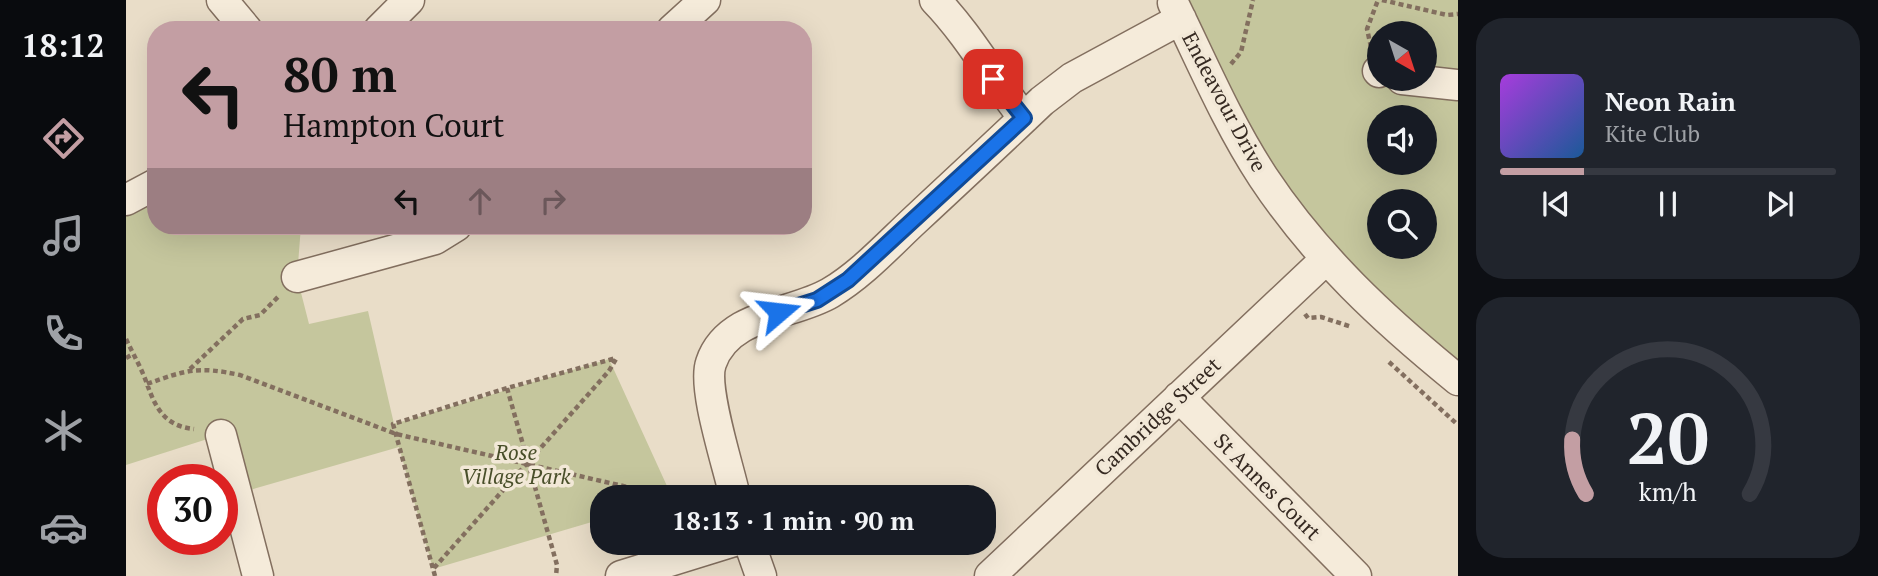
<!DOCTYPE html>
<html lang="en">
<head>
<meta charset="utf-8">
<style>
  :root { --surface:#171b24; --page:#20242c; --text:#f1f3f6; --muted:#9ea1a6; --line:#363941; --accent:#c39ea3 }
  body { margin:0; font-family:"PT Serif",serif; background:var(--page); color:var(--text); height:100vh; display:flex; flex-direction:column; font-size:26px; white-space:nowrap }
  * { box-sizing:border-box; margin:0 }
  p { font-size:23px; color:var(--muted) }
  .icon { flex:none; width:38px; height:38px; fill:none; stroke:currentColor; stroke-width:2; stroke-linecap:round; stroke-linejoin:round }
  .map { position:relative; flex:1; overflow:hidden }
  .panel { display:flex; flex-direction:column; gap:18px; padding:18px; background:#0d0f14; width:420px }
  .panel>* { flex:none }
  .top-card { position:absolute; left:21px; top:21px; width:665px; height:214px; border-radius:28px; box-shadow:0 7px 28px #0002; background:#c39ea3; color:#111; overflow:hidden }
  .needle { width:46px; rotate:141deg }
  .tools { position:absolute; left:1241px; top:21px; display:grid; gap:14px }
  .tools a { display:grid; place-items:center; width:70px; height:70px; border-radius:50%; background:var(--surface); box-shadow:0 7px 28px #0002; font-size:35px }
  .speed { position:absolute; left:21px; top:464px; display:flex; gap:14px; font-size:35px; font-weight:700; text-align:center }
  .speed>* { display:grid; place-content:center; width:91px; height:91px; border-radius:50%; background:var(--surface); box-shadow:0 7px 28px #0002; line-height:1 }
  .speed .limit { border:10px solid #d22; background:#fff; color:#111 }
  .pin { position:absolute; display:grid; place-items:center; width:60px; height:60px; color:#fff; margin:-30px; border-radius:14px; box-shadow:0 4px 10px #0006 }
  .me { position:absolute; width:77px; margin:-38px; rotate:73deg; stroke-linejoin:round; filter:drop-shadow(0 0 5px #0008) }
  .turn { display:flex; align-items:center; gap:24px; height:147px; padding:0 21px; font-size:32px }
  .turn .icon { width:91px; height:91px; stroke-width:2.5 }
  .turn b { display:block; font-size:49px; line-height:60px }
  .lanes { display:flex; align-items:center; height:66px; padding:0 21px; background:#0003; justify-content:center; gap:35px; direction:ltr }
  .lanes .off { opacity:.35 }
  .panel .tile { flex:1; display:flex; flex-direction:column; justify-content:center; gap:10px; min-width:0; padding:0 24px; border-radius:28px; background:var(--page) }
  .panel .dial { align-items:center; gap:0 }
  .dial svg { height:182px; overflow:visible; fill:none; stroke:var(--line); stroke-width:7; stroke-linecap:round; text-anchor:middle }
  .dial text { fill:var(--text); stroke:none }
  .song { display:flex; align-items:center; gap:21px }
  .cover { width:84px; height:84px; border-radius:10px; background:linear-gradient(135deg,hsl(280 70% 55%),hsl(210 70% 35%)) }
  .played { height:7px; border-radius:4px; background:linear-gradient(90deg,var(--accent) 25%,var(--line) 25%) }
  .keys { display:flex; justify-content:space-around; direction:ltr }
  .trip { position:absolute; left:464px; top:485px; width:406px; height:70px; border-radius:28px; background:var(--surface); box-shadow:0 7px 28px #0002; font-weight:700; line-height:70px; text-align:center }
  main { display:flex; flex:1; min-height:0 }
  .tab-bar { display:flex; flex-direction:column; width:126px; justify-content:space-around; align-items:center; background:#090b0e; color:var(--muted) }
  .tab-bar .icon { width:49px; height:49px }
  .tab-bar .selected { color:var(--accent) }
  .tab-bar b { font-size:32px; color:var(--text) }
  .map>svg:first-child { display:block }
</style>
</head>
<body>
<main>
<nav class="tab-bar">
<b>18:12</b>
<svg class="icon selected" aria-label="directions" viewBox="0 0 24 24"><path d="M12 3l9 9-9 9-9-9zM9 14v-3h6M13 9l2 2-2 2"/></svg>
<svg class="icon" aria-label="music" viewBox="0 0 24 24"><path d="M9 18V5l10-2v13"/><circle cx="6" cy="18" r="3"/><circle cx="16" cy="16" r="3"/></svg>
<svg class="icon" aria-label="phone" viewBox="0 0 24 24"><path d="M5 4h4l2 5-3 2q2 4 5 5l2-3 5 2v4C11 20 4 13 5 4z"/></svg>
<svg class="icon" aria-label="climate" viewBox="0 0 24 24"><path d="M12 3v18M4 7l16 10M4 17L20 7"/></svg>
<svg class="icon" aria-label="car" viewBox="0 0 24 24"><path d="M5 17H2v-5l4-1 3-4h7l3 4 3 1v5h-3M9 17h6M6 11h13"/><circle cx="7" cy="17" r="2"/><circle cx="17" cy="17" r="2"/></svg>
</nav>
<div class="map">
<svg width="1332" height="576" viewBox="0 0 1332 576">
  <rect width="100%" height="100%" fill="#e9ddc8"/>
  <path fill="#c5c69d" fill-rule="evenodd" d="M1045,0H1332V375L1211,271ZM1253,33H1298V79H1253ZM1253,117H1298V163H1253ZM1253,201H1298V247H1253Z
    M30,183V226H175L171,277L183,324L242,311L268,424L483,359L546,497H476V519L307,569L273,447L110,494L94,435L0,465V200Z"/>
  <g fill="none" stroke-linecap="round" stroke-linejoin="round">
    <defs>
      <path id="minor" d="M96,0L121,30
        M809,0C843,35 867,79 898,118
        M1047,3C1076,62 1101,122 1137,177C1190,257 1258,320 1332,380
        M253,30L283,0
        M546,30L579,0
        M1252,71L1253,72
        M1276,79L1332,85
        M0,200L30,184
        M171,277L309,239L330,226
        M1053,397L1230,576
        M95,435L132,576
        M609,497C603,468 576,388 585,363C602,313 667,315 704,293C736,274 762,245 789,220C831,181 874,141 916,101L946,78L1055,19
        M623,542L635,576
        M495,576L605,542
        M864,576L1200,259"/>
    </defs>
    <use href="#minor" stroke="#836f5f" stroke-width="33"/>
    <path stroke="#836f5f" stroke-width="4.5" stroke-dasharray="5 3.5" stroke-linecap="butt" d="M1256,0L1321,15L1332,14
      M1245,47L1241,29L1252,0
      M1105,64L1115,52L1127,0
      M1179,314L1182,318L1195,317L1226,327
      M0,339C7,354 16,369 21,384C30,409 39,426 68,429
      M0,358L7,354
      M1263,362L1332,425
      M64,369L117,319L134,315L153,296
      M21,384C60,370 72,366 114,375L270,434L545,497
      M381,388L431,565L430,576
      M308,568L483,371L490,359
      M309,576L267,424L381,388L490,358"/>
    <use href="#minor" stroke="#f5ebda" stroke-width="30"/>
  </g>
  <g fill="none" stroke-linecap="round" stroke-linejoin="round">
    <defs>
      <path id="route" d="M653,312L691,300L722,280L898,118L867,79"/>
    </defs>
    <use href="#route" stroke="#114b97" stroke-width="18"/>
    <use href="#route" stroke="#1a73e8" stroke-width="12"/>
  </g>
  <g text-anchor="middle" stroke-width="7" stroke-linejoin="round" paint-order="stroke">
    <g font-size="21" fill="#352921" stroke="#f2e8d7">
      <text transform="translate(1098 102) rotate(62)" y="7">Endeavour Drive</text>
      <text transform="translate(1032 417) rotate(-43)" y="7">Cambridge Street</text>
      <text transform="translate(1141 487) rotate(45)" y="7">St Annes Court</text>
    </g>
    <g font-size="21" font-style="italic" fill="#494f2a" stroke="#f2e8d7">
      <text x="390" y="460">Rose<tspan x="390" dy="24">Village Park</tspan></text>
    </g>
  </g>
</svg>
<div class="tools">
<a><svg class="needle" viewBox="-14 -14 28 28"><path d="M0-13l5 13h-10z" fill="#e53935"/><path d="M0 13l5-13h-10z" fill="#9ea1a6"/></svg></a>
<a><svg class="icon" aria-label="sound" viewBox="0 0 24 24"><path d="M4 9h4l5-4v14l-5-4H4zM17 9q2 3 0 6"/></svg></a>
<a><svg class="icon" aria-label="search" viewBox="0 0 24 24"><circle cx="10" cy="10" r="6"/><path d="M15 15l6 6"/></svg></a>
</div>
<div class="speed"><div class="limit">30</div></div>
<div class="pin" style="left:867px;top:79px;background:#d93025"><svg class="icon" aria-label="arrive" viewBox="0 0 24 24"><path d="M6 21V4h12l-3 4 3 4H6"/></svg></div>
<svg class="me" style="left:653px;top:312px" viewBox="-20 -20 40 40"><path d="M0-17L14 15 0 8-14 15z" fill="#1a73e8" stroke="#fff" stroke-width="4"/></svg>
<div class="trip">18:13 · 1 min · 90 m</div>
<div class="top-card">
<div class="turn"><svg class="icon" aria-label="left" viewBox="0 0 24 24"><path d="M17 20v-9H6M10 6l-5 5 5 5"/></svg><div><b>80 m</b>Hampton Court</div></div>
<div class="lanes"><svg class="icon" aria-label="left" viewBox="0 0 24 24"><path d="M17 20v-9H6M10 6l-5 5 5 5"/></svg><svg class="icon off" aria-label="ahead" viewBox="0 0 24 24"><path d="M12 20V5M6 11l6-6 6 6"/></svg><svg class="icon off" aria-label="right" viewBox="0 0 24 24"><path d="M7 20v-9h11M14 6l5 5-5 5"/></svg></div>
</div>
</div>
<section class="panel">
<div class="tile">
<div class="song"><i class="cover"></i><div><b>Neon Rain</b><p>Kite Club</p></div></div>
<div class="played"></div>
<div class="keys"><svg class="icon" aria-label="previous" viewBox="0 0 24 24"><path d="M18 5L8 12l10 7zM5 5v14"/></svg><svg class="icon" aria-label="pause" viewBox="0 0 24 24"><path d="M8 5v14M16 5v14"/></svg><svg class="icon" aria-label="next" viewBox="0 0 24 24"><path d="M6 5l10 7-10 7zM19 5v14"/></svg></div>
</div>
<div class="tile dial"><svg viewBox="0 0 100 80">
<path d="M14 69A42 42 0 1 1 86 69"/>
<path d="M14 69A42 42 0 0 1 8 45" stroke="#c39ea3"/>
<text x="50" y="56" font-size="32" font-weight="700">20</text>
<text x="50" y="72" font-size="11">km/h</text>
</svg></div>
</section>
</main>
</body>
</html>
